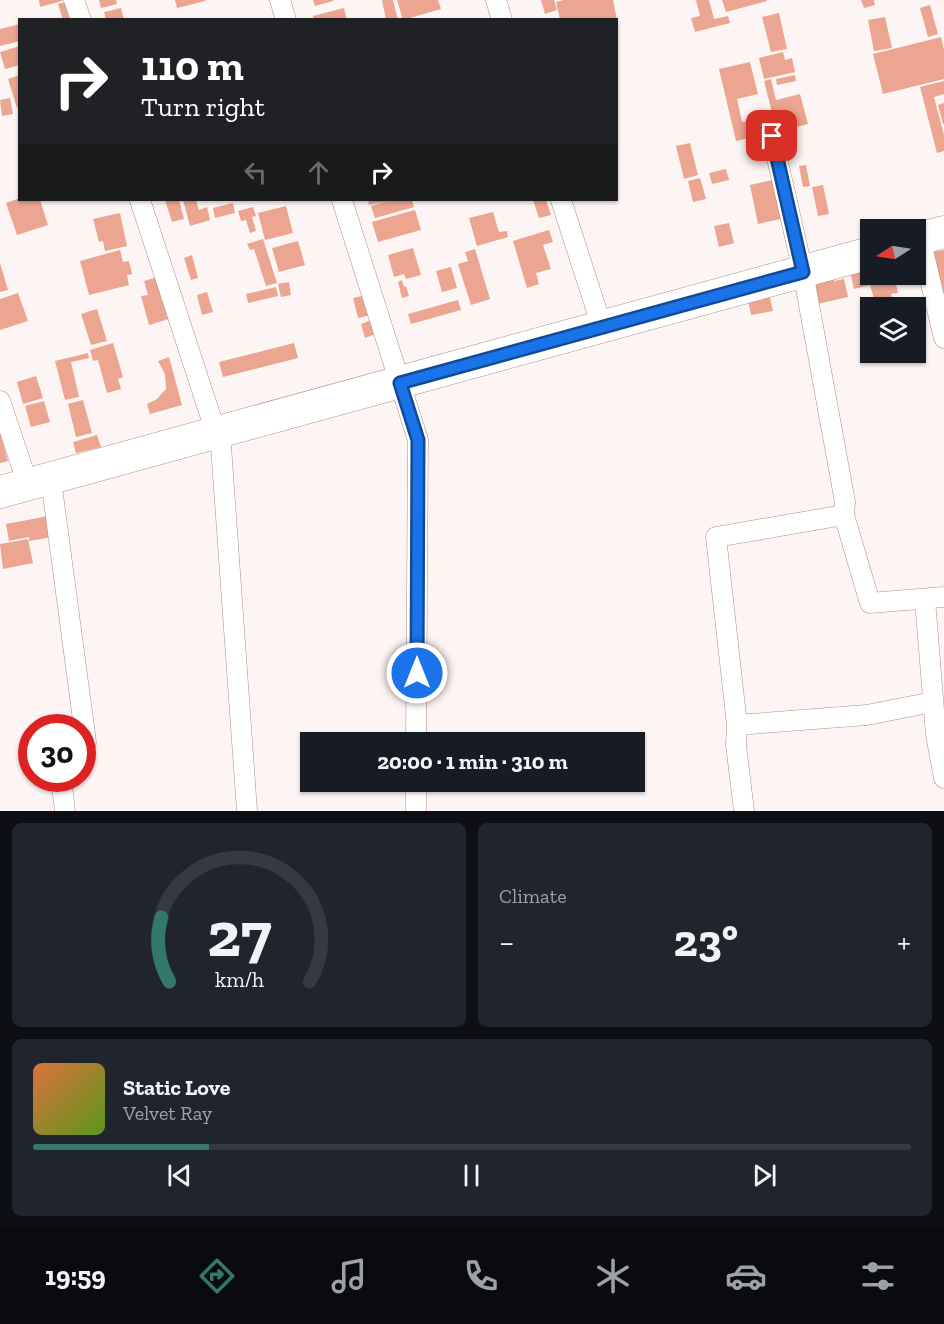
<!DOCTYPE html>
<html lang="en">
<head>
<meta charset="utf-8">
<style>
  :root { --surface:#171b24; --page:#20242c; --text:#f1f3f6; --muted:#9ea1a6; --line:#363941; --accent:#34786a }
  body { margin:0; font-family:"Zilla Slab",serif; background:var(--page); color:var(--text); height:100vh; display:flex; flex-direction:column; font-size:22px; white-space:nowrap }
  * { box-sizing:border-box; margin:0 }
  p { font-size:20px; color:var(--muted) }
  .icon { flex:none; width:33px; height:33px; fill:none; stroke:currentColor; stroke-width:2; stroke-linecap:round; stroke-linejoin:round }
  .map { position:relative; height:811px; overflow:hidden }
  .drawer { display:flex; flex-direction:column; gap:12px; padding:12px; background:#0d0f14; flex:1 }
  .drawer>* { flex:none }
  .banner { position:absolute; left:18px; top:18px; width:600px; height:183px; border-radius:0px; box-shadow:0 2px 4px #0004; background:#202124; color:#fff; overflow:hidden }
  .needle { width:39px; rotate:258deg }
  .fabs { position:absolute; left:860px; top:219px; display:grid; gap:12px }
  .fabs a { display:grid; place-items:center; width:66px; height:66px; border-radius:0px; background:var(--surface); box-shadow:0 2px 4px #0004; font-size:30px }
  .speed { position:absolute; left:18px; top:714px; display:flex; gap:12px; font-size:30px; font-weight:700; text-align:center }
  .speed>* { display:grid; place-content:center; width:78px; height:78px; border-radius:50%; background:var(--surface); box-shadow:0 2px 4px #0004; line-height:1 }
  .speed .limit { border:9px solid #d22; background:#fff; color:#111 }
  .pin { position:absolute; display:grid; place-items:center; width:51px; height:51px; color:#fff; margin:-26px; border-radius:12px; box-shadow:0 3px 9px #0006 }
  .me { position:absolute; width:66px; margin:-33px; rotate:0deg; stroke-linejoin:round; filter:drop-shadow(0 0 4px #0008) }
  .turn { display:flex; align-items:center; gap:21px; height:126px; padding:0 24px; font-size:27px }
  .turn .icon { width:78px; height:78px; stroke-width:2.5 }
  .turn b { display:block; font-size:42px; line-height:51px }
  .lanes { display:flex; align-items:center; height:57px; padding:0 24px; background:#0003; justify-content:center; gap:30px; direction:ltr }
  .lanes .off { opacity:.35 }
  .big { font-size:45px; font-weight:800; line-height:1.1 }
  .drawer .card { flex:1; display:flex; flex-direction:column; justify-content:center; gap:9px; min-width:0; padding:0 21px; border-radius:9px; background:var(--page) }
  .drawer .dial { align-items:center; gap:0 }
  .dial svg { height:156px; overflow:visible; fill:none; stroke:var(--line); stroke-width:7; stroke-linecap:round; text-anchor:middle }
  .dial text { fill:var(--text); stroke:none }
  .song { display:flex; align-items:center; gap:18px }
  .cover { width:72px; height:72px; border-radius:9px; background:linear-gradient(135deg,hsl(20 70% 55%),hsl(90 70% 35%)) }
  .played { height:6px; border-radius:3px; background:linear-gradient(90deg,var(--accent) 20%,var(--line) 20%) }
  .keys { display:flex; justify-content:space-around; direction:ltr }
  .heat { display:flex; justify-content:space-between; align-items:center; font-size:33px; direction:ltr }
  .drawer .tiles { flex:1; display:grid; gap:12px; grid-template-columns:1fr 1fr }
  .card:last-child { grid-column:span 2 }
  .trip { position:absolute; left:300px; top:732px; width:345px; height:60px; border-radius:0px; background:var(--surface); box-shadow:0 2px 4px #0004; font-weight:800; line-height:60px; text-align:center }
  .dock { display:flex; height:96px; justify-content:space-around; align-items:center; background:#090b0e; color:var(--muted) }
  .dock .icon { width:42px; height:42px }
  .dock .selected { color:var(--accent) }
  .dock b { font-size:27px; color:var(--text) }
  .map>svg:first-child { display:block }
</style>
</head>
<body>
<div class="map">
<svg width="944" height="811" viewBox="0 0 944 811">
  <rect width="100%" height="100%" fill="#fdf5f3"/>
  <path fill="#eba591" d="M39,0H62V1L40,7Z
    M99,0H116L117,4L101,8Z
    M175,0H205V1L177,8Z
    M313,0H333V1L315,6Z
    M382,0H393L398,20H386Z
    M397,0H438L441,9L403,20Z
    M541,0H554L557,10L545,14Z
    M564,0H613L617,20H572V18L560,20L556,2Z
    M696,0H709L714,19L728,16L730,23L695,32L691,18L700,16Z
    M722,0H767V1L726,12Z
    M861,0H874L875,5L864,8Z
    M70,1L75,20H63L58,4Z
    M930,5L938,34L928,37L920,8Z
    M121,8L124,20H106L104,12Z
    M344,8L347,20H314L313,16Z
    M779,13L787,49L771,52L762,17Z
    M885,17L892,48L874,51L868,20Z
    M20,24V41L0,46V29Z
    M941,37L944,50V79L883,94L873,54Z
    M20,46V65L5,69L0,52Z
    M783,52L785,60L792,58L795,72L764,79L759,58Z
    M750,62L758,94L737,99L742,122L751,120L753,129L765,126L767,134L736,141L719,69Z
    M20,75V107L17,108L8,79Z
    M795,75L796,81L777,85L776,79Z
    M771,79L776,100L800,94L808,124L777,132L764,81Z
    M944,81V94L934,97L944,135V151L937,153L920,87Z
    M10,98L13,114L2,116L0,100Z
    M944,103V124H943L938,105Z
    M690,143L698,175L684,179L676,146Z
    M806,165L810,186L803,187L799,166Z
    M726,169L729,180L712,184L709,173Z
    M700,178L706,199L693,202L688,181Z
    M777,179L785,218L758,224L750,185Z
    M823,185L829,214L818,216L812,187Z
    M20,198L40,200L48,225L17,235L6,203Z
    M165,200H179L184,219L172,222Z
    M183,200H196L199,210L207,207L210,220L190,226Z
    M368,200H412L414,207L375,218L371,206L387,201L369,205Z
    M533,200H546L551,215L539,218Z
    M233,203L235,213L215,218L213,208Z
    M286,206L293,233L265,240L258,213Z
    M253,207L256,216L252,217L256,231L250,233L246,220L241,221L238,211Z
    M415,210L421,230L378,242L372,222Z
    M493,212L499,232L507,231L508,237L477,246L469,218Z
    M120,213L127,246L105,251L103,241L99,242L93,219Z
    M729,223L734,243L719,247L714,226Z
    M549,230L553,242L543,245L551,269L536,273L539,284L527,288L513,241Z
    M263,239L277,283L266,286L254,249L250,250L247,244Z
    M298,241L305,265L279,272L272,248Z
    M413,248L421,275L406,279L404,274L394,277L388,255Z
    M475,249L490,299L471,305L458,264L468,261L465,252Z
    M120,250L123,262L129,261L132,274L127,275L129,285L89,295L80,261Z
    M944,250V305L931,252Z
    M192,255L198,278L191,280L184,258Z
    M0,263L8,290L0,292Z
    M870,266V274H885L886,277L894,275L898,293L891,294L892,298L875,302L870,285L854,289L850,271Z
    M451,267L457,288L442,292L436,271Z
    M157,277L169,319L149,325L141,296L148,295L144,281Z
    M833,278L834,281L844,279L848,297L817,304L812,283Z
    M402,280L404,287L406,286L409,296L402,298L398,282Z
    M289,282L291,295L281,297L278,284Z
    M276,287L278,296L248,303L246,294Z
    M768,289L773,311L751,315L747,293Z
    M207,292L213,312L202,315L197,295Z
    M18,293L28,321L0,330V299Z
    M366,295L371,315L358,318L353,298Z
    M458,300L461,310L411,324L408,314Z
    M97,309L107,341L91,345L81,314Z
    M374,319L378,333L365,338L361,324Z
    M113,343L123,377L118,379L121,389L107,393L98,360L93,361L90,350Z
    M294,343L298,358L223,377L219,362Z
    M88,353L89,358L71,362L79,397L65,400L55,361Z
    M169,357L182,405L150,414L147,404L157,399L166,389L165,374L158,361Z
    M36,376L43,398L23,404L17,382Z
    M83,400L92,433L76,437L68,404Z
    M44,401L50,422L31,427L25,406Z
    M0,433L8,461L0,463Z
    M97,435L101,447L76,453L73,442Z
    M54,515L58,536L29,541V537L9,541L6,524Z
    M28,539L33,563L3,569L0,544Z"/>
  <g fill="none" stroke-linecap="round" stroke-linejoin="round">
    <defs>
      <path id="street" d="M74,0L81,20
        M280,0L286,20
        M496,0L502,20
        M772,136L803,272L845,502L844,515L870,603L944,597
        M140,200L216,433
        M342,200L418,440L416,742
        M561,200L602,327
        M920,238L944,338
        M0,401L28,485
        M220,432L247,811
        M51,480L86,742L82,755
        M925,600L936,735L944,778
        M737,725L867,715L933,702
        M61,778L65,811
        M416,811V782
        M744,811L736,745L737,725L716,537L844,515"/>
      <path id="primary" d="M915,240L944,232
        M0,492L870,253"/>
    </defs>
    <use href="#street" stroke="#b18e84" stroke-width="21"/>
    <use href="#primary" stroke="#b18e84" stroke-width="33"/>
    <use href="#street" stroke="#fff" stroke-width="20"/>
    <use href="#primary" stroke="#fff" stroke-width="32"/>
  </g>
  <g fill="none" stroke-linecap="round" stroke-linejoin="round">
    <defs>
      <path id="route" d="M417,673L418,440L400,383L803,272L772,136"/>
    </defs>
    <use href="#route" stroke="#114b97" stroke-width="15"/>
    <use href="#route" stroke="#1a73e8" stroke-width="10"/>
  </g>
</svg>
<div class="fabs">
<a><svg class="needle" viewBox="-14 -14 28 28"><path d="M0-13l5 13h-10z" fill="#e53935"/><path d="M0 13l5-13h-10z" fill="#9ea1a6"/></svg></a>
<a><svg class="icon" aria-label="layers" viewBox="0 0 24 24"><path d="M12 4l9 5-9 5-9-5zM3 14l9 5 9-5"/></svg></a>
</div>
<div class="speed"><div class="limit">30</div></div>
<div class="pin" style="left:772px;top:136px;background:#d93025"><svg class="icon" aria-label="arrive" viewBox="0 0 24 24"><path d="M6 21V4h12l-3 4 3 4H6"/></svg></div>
<svg class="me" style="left:417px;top:673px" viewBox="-20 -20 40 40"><circle r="17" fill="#1a73e8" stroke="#fff" stroke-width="3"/><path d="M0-11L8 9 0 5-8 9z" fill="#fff"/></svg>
<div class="trip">20:00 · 1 min · 310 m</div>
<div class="banner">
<div class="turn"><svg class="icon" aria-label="right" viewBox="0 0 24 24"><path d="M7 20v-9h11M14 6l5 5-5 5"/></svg><div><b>110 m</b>Turn right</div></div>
<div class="lanes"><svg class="icon off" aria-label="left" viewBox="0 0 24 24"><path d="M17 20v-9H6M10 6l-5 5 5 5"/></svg><svg class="icon off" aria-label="ahead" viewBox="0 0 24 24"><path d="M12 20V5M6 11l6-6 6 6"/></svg><svg class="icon" aria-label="right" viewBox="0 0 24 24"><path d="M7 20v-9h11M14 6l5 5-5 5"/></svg></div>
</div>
</div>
<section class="drawer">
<div class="tiles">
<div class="card dial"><svg viewBox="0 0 100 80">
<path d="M14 69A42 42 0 1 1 86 69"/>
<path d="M14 69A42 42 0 0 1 10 36" stroke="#34786a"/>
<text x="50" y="56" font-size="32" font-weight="700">27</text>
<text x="50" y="72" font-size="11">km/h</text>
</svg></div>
<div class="card"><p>Climate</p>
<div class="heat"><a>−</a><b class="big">23°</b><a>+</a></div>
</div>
<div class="card">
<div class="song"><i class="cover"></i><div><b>Static Love</b><p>Velvet Ray</p></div></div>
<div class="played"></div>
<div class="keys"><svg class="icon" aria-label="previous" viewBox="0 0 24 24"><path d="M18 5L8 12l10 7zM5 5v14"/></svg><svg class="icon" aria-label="pause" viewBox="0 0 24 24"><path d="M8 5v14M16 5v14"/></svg><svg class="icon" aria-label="next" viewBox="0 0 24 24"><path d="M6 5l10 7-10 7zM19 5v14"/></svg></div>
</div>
</div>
</section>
<nav class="dock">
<b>19:59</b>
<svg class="icon selected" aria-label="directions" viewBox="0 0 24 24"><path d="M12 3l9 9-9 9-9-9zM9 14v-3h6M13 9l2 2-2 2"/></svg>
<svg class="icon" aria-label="music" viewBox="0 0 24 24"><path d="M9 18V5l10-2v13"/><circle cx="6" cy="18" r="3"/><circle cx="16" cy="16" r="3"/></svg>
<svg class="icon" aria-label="phone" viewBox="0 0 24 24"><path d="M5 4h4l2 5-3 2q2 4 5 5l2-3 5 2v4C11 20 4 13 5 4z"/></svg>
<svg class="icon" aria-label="climate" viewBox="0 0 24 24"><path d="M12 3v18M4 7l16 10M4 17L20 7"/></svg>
<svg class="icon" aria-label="car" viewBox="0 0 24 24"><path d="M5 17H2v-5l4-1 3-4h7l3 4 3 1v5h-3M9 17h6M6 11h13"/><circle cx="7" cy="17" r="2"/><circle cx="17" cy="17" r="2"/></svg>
<svg class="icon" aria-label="filters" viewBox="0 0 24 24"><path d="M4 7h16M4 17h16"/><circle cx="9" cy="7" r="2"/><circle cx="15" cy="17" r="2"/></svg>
</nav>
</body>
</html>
